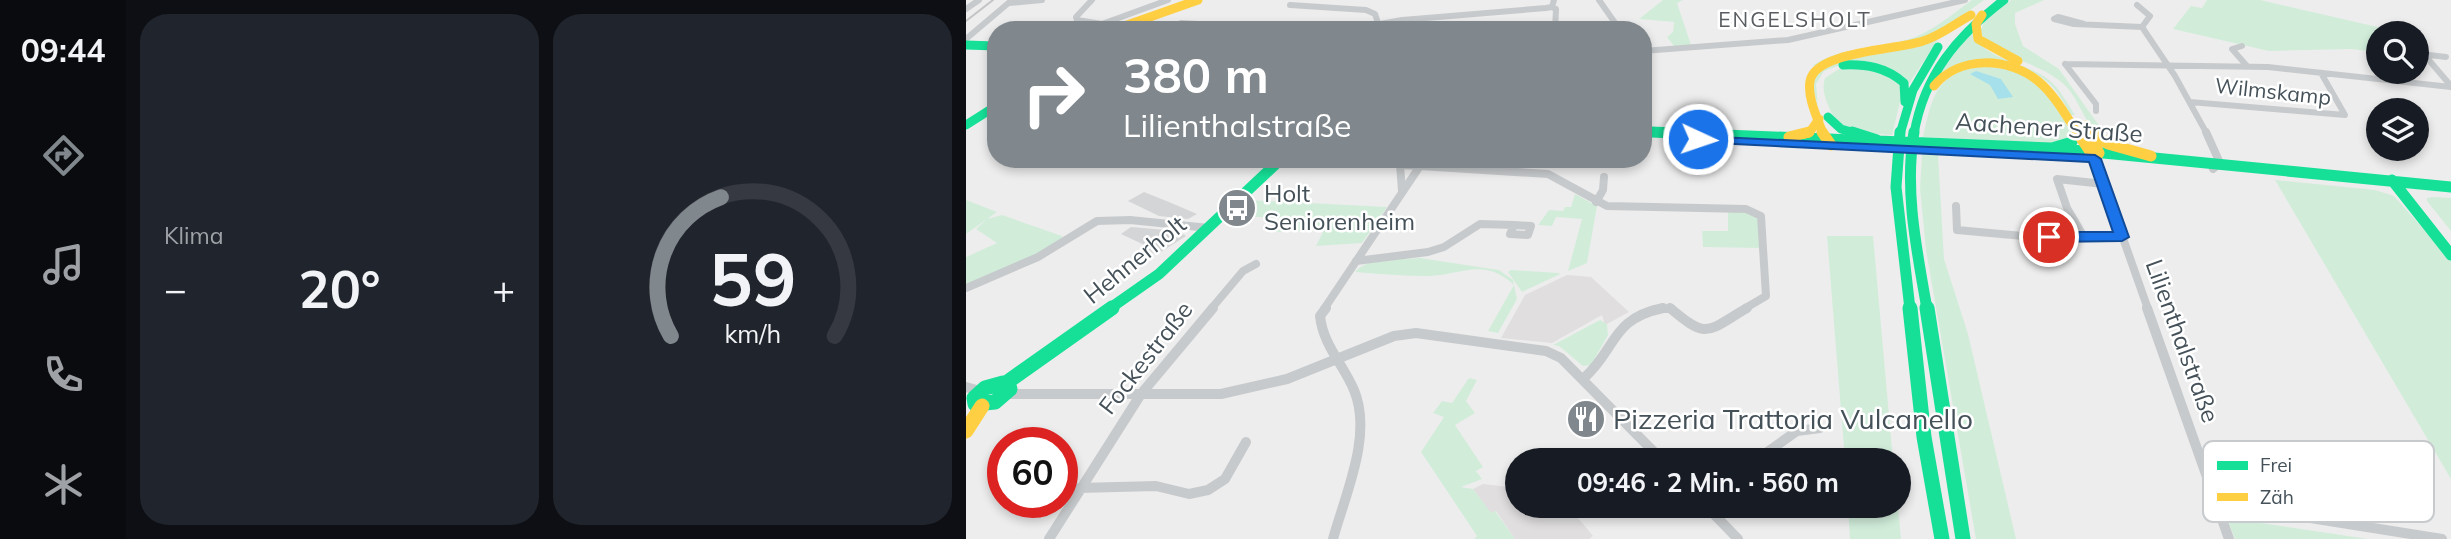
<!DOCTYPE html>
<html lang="de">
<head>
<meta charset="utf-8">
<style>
  :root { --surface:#171b24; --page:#20242c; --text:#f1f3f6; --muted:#9ea1a6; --line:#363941; --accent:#80888d }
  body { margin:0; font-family:Mulish,sans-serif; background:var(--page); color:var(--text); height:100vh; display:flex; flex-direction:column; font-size:26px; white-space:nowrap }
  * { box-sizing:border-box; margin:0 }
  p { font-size:23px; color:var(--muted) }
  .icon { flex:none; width:38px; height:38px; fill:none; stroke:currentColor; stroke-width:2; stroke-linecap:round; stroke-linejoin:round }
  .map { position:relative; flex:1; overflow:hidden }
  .details { display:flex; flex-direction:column; gap:14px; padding:14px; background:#0d0f14; width:840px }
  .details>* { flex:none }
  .guide { position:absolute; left:21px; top:21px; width:665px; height:147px; border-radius:28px; box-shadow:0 4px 10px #0003; background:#80888d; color:#fff; overflow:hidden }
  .controls { position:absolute; left:1400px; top:21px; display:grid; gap:14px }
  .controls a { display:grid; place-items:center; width:63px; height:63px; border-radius:50%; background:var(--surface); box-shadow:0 4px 10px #0003; font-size:35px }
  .speed { position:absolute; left:21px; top:427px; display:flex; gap:14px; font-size:35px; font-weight:700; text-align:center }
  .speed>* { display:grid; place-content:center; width:91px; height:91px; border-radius:50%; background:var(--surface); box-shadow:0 4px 10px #0003; line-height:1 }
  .speed .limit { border:10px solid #d22; background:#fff; color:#111 }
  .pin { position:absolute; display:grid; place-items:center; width:60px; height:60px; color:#fff; margin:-30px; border:4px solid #fff; border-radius:50%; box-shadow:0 2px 7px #0007 }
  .me { position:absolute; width:77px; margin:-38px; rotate:93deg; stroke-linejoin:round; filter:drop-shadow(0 0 5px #0008) }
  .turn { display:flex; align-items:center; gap:24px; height:147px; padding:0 21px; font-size:32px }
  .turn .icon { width:91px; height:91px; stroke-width:2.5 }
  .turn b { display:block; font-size:49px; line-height:60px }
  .big { font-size:52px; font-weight:700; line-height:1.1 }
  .details .tile { flex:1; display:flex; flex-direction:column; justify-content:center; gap:10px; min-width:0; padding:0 24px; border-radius:28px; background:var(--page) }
  .details .dial { align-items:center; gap:0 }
  .dial svg { height:182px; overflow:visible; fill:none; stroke:var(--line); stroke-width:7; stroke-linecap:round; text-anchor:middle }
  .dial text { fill:var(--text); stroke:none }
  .heat { display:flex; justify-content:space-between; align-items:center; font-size:38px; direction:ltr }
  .details .tiles { flex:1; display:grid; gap:14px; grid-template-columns:repeat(2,1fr) }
  .trip { position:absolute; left:539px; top:448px; width:406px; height:70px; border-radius:35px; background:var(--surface); box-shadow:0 4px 10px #0003; font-weight:700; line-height:70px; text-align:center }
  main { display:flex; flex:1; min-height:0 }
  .dock { display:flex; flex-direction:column; width:126px; justify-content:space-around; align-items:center; background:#090b0e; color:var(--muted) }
  .dock .icon { width:49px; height:49px }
  .dock .selected { color:var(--accent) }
  .dock b { font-size:32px; color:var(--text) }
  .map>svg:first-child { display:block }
</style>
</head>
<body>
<main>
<nav class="dock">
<b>09:44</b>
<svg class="icon selected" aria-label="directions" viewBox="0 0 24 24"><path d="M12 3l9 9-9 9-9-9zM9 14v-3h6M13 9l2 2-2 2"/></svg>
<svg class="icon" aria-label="music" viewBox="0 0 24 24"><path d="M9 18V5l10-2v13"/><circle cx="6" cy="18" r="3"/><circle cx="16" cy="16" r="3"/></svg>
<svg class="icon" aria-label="phone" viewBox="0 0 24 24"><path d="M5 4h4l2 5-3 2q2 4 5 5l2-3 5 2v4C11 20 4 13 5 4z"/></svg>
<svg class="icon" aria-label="climate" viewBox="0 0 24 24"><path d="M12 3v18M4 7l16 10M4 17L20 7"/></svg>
</nav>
<section class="details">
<div class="tiles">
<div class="tile"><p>Klima</p>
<div class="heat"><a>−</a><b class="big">20°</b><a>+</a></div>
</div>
<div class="tile dial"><svg viewBox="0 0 100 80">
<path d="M14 69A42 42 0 1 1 86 69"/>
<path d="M14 69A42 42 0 0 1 36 8" stroke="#80888d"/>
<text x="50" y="56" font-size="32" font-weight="700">59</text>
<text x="50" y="72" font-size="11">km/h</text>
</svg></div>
</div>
</section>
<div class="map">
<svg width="1485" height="539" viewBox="0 0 1485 539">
  <rect width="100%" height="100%" fill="#eeeded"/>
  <path fill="#e0dedf" d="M601,275L625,277L663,312L639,325L636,315L586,343L535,338L559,295Z
    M551,482V506H602L627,536L623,539H549L530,511L525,514L507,489L517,484L542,487Z"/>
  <path fill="#d1edda" d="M697,0H717L711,3L725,45L708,46L701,37L707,32L708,22L673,19Z
    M1006,0H1018L977,30L952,41L846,66C874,47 908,49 940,40C965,33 985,15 1006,0Z
    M1045,0H1078L1049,13V24L1057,46L1093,69L1146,144C1113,124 1117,99 1094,81C1070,62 1034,58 1014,33L1018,22Z
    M1241,0H1294L1438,33H1412V52L1385,49L1303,51L1207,29L1225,6L1236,8Z
    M1005,31C1016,60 1061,62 1083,80C1094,89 1101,103 1109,115H1105C1098,103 1091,89 1079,80C1053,60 1002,57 974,73Z
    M973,38L942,85L928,71L877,64L858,71L850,84L852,106C850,97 843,83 849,74C860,57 948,47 973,38Z
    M1020,65C1075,68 1083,94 1107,136L1100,142L1085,143L957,137C967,93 971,72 1020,65Z
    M888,66L915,70L935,85V98L926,135C900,133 872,134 862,105C858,95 856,88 859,78L873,69Z
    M956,154H972L978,259L1002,334L1050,539H1010L960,250L954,188Z
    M1309,180L1409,190L1428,196L1485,260V479Z
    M609,194L631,206L621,263L602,271L616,219L590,217L586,226L572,225L583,210L597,211L599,207H605Z
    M1468,197L1485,198V231L1461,201V198Z
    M0,200L31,212L0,234Z
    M282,200L421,207L396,243L350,246L358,230L305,232L316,218L265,216Z
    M762,210L781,211L793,217L795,248L737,247L736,231H762Z
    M36,215L96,236V240L69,257L0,286V257L31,243L10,229L21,219Z
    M861,236H907L927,460H879Z
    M454,258L533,270L547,280L551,299L532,333L522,331L548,285C516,256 496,276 460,276C437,276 413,274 389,272C402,256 434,260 454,258Z
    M545,270L593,273L594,274L556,292L542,272Z
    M634,320L641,324L642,335L625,365L617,366L593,346L587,345Z
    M503,378L511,380L500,401L509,413L489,425L517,467L510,471L516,479L495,487L507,489L525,513L529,511L549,539H508L511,536L455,452L478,417L467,413L476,401L486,403Z
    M882,506H932L935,539H884Z
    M1261,518L1402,539H1269Z"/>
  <path fill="#a6e1eb" d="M1010,71L1035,79L1047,97L1032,99L1024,85L1004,74Z"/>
  <path fill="#d4d5d6" d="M178,192L203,202L231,214L222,219L193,216L162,201Z
    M165,227L212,231L220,236L190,255L182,250L185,248L155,234Z"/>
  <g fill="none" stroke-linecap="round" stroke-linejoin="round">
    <path stroke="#c7cacc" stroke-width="6" d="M126,0L110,17L111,20L136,24L202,0
      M633,0L654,30
      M43,3L76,0
      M324,5L400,10L409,14L412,23
      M1171,5L1184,16L1176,27
      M586,7L590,9L589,30
      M0,9L13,0
      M215,23L333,30
      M1118,24L1092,17L1088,19L1108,24L1176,27L1209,76L1241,134
      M381,30L436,20L580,8L586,7L588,0
      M0,39L46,0
      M1276,46L1266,49L1281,66
      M677,51L822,40L999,0
      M1451,55L1462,59L1463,55L1480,57
      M1462,59L1485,86
      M1099,64L1302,67L1485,87
      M1099,64L1130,104V111
      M1224,102L1379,115L1355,73"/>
    <path stroke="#c7cacc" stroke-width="8" d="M1240,132L1254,163L1247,169
      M1129,159L1182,309
      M454,166L582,174L641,206L780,209L795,216L800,296L778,309
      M630,202L637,190L638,177
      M990,206L991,230L1069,237H1156
      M548,225L565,226L562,235L544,234Z
      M1118,237L1101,208L1091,179L1138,184
      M390,261L462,252L478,247L514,224L548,225
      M0,288L72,257L131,221L164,220L243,228
      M245,309L277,271L290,264
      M358,309L454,166L434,165L436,191
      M689,309H706"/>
    <path stroke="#c7cacc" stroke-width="10" d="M360,308L354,316C357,345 377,364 388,390C407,435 379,495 367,539
      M704,308C742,340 740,332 781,308
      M1181,308L1263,539
      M618,378C651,349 644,319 697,308
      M0,387L14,391
      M42,394H255L321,379L428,336L450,333L580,351L595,358L696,460
      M790,460L831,431L854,428
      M113,488L190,486L223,494L242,490L259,479L280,442
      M1250,503L1476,539
      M740,506L772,539
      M634,511L650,506
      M83,539L175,394L247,308"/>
    <path stroke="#16e098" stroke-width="9" d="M0,45L30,46
      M877,65C900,64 920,67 938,83L939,102
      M862,117L875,129L892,134
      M0,125L30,106
      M677,132L730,134
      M934,134L947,90L972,47
      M948,134C958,75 991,36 1038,0
      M1110,134L1111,131"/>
    <path stroke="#16e098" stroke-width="11" d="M685,132L1086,148L1485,187
      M886,132L911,140
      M934,132L930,187L944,309
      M948,132C938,191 951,251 961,309
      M1086,148L1106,142L1110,132
      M1426,180L1485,255
      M143,309L193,274L315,159"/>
    <path stroke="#16e098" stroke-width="15" d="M944,308L958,437L976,539
      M961,308L997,539
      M37,383L44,389L29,402L9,404L8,398L19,388Z
      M40,383L146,308"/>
    <path stroke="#ffcf43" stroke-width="9" d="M1016,15L1010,24L1012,39L1052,61
      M147,30L232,0
      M968,86C993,55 1043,57 1072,81C1089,95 1100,116 1112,134
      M1120,125L1124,134
      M1124,131L1128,134
      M838,134L843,133L853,119
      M857,134C852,119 841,98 844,81C849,51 932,50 957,41C974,36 990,23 1005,15"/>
    <path stroke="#ffcf43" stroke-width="11" d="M856,132L865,145
      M1111,132L1129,159L1133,153L1123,132
      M1126,132L1142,144L1185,156
      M823,137L843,132"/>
    <path stroke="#ffcf43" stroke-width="15" d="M0,431L16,406"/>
    <path stroke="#c2c4c6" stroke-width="2" d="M0,21L27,0"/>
  </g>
  <path fill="#1a73e8" stroke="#114b97" stroke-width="2" d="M732,136L1129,155L1135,159L1163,237L1156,241L1083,242L1075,237L1083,232H1147L1123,162L728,142L726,139Z"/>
  <defs>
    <symbol id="bus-disc" viewBox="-11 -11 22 22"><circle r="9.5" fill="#80888d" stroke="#fff"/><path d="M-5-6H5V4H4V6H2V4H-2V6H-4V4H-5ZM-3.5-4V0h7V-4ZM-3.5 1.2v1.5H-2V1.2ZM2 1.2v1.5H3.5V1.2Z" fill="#fff"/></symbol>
    <symbol id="restaurant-disc" viewBox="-11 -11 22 22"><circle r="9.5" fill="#80888d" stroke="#fff"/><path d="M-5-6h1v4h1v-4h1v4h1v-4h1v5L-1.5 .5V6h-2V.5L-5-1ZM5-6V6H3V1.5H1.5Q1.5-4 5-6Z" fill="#fff"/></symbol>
  </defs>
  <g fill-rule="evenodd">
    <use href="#bus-disc" x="249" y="186" width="44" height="44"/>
    <use href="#restaurant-disc" x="598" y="397" width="44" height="44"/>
  </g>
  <g text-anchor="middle" stroke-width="5" stroke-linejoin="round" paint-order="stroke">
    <g font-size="21" letter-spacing="2" fill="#595d61" stroke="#fff">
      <text x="829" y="27">ENGELSHOLT</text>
    </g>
    <g font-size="21" fill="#455159" stroke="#fff">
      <text transform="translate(1307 92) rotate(6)" y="7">Wilmskamp</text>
    </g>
    <g font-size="24" fill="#455159" stroke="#fff">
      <text transform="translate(1083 128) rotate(4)" y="8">Aachener Straße</text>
      <text transform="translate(169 260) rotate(-39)" y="8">Hehnerholt</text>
      <text transform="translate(1216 341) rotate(70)" y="8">Lilienthalstraße</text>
      <text transform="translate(180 358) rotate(-52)" y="8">Fockestraße</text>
    </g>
    <g font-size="24" fill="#455159" stroke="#fff" text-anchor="start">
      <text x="298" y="202">Holt<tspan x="298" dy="28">Seniorenheim</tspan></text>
    </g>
    <g font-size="28" fill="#455159" stroke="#fff" text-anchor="start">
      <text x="647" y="429">Pizzeria Trattoria Vulcanello</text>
    </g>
  </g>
  <rect x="1237" y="441" width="231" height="81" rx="10" fill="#fff" stroke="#c7cbcd" stroke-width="2"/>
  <rect x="1251" y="461" width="31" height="9" fill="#16e098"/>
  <rect x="1251" y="493" width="31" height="8" fill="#ffcf43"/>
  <g font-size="19" fill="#455159">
    <text x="1294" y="472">Frei</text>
    <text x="1294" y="504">Zäh</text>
  </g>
</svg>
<div class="controls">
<a><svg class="icon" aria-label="search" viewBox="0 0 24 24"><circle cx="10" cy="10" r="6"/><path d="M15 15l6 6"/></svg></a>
<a><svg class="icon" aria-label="layers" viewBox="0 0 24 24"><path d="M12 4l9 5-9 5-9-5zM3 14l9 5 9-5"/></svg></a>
</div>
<div class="speed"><div class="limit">60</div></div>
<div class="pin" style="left:1083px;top:237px;background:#d93025"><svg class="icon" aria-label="arrive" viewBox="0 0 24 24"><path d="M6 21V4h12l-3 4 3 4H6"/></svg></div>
<svg class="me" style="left:732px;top:139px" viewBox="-20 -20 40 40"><circle r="17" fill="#1a73e8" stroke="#fff" stroke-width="3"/><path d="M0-11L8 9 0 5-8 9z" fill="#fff"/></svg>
<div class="trip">09:46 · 2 Min. · 560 m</div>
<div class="guide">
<div class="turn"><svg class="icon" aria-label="right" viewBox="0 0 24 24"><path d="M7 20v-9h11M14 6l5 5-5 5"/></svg><div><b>380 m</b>Lilienthalstraße</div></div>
</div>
</div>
</main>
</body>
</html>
